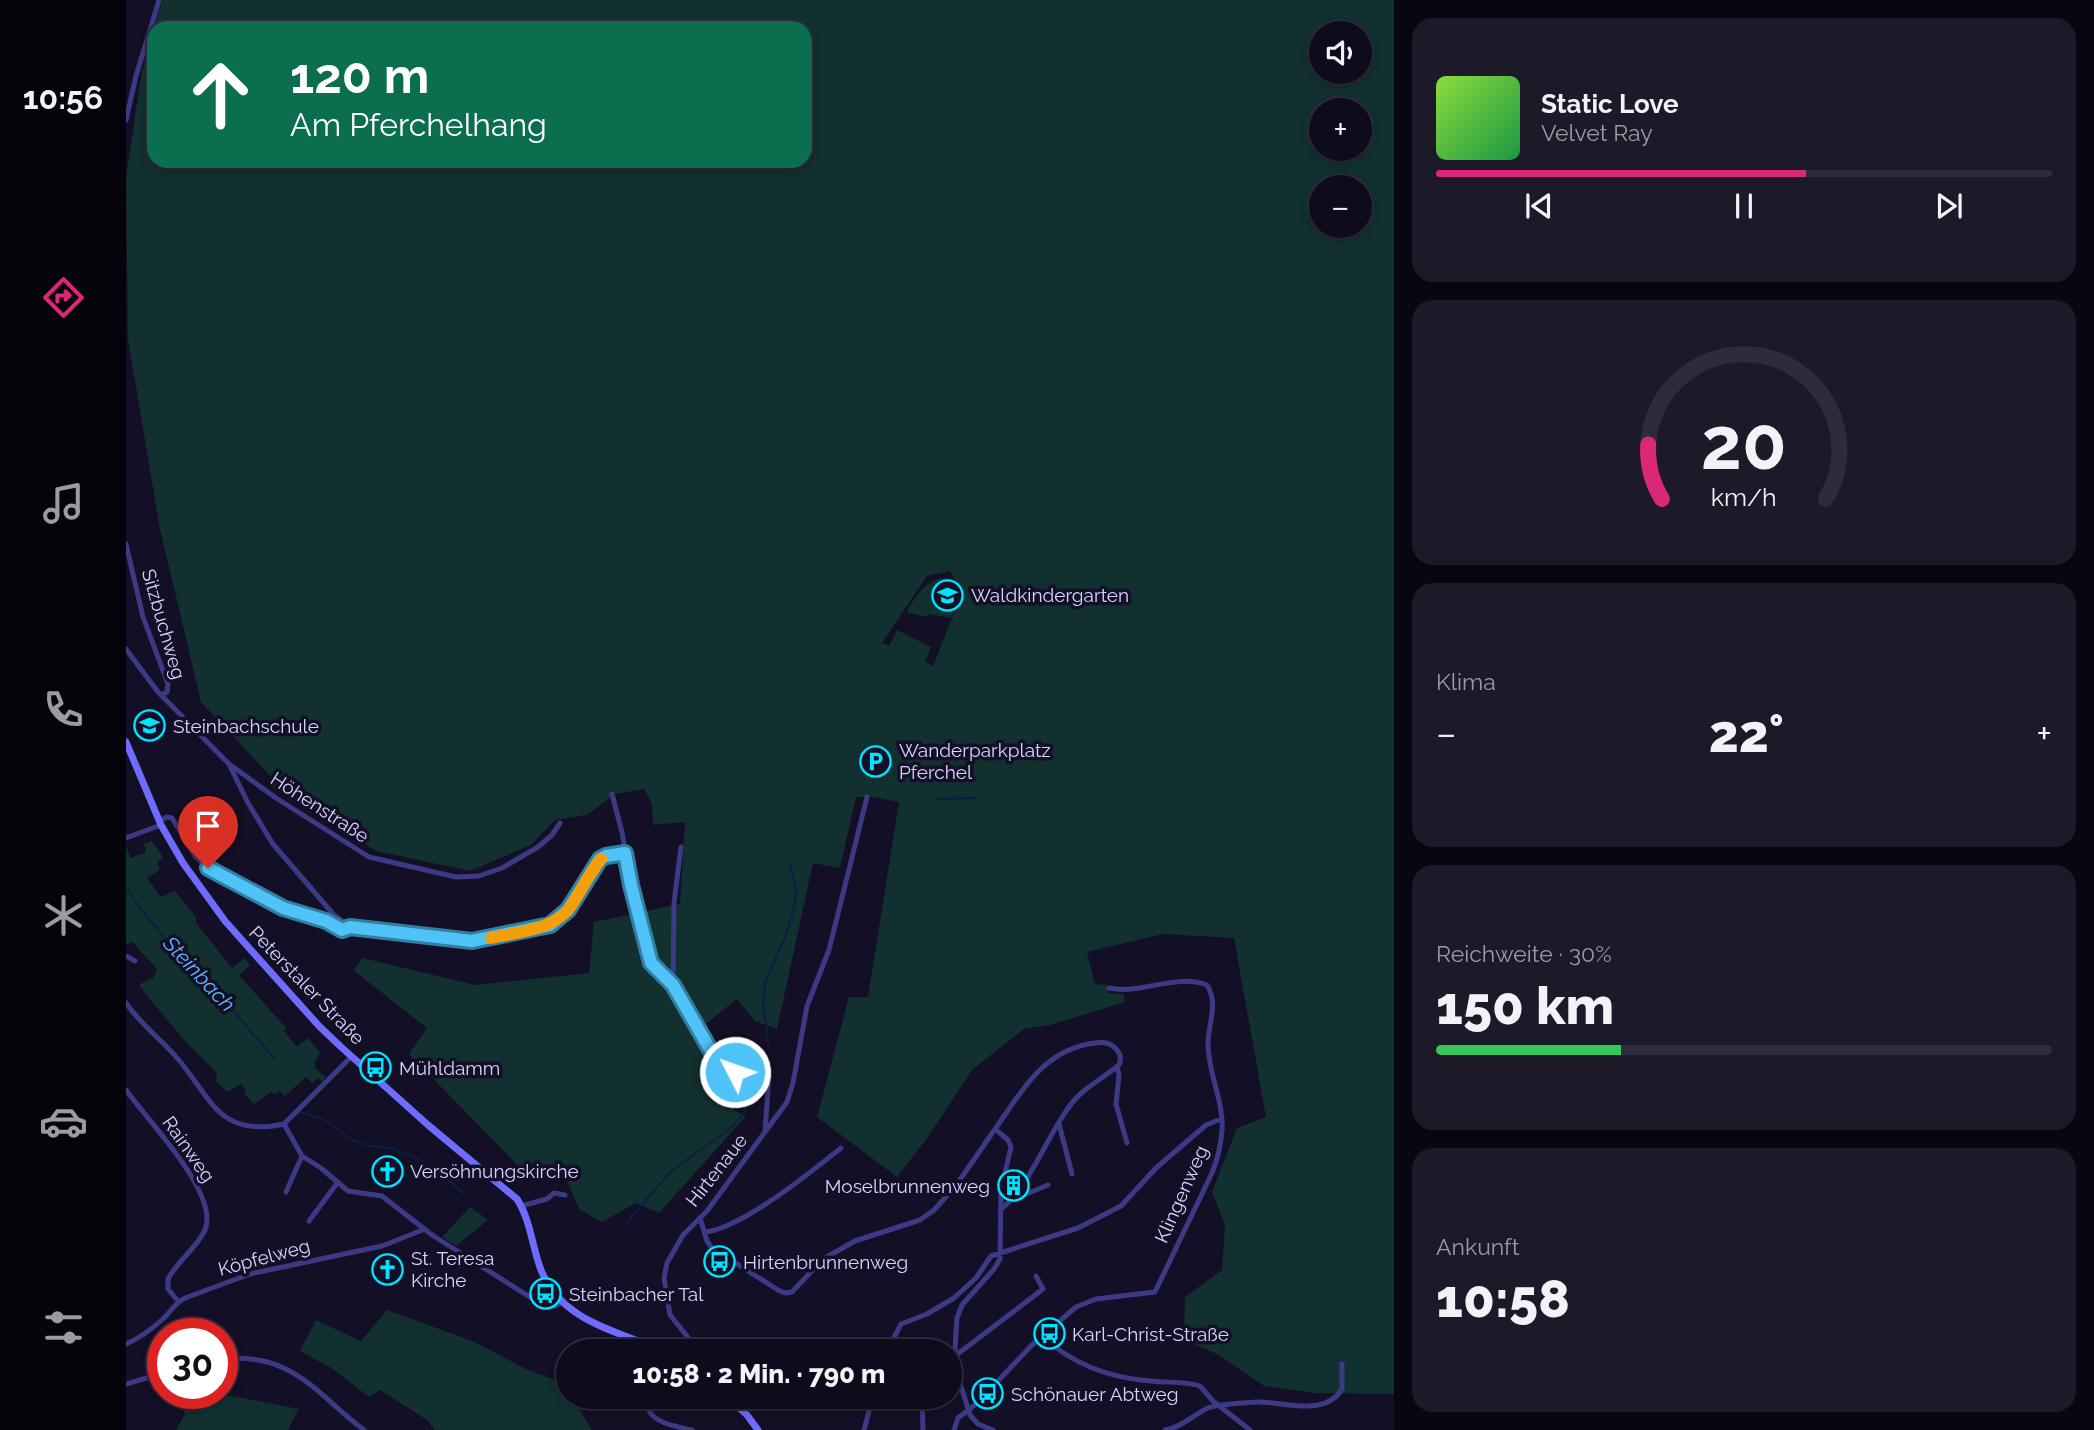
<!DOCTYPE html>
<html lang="de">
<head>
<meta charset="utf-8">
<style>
  :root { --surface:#0e0b1c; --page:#1c1929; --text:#f1f3f6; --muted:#9b9ba3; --line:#2e2b3b; --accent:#db2777 }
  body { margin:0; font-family:Raleway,sans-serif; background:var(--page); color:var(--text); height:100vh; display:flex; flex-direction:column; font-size:26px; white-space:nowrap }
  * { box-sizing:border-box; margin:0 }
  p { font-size:23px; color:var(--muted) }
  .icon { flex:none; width:38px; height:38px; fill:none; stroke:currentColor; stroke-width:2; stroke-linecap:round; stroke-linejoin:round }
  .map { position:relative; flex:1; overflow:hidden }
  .sheet { display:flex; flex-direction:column; gap:18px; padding:18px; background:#08060f; width:700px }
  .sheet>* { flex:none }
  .guide { position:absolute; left:21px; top:21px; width:665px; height:147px; border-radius:21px; box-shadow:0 4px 10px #0003,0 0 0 2px var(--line); background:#0b6e4f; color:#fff; overflow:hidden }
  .fabs { position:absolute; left:1183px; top:21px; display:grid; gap:14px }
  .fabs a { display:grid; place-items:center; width:63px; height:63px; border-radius:50%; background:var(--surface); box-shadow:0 4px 10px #0003,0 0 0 2px var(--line); font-size:35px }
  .speed { position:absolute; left:21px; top:1318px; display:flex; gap:14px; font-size:35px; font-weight:700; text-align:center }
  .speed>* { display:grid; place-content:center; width:91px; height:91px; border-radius:50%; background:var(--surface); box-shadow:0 4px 10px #0003,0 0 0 2px var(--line); line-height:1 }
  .speed .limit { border:10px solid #d22; background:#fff; color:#111 }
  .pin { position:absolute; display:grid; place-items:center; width:60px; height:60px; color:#fff; margin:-72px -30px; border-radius:50% 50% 50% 0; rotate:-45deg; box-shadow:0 0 7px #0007 }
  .pin .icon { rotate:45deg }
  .me { position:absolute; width:77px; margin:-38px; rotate:311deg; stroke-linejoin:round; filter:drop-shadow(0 0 5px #0008) }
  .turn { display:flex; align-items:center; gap:24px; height:147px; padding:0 28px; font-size:32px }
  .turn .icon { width:91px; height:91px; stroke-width:2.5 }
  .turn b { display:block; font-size:49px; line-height:60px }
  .big { font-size:52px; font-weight:800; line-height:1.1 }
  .sheet .card { flex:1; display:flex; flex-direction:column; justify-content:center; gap:10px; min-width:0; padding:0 24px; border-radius:21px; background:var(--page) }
  .sheet .dial { align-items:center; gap:0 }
  .dial svg { height:182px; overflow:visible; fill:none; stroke:var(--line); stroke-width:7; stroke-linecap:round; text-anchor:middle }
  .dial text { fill:var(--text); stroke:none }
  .song { display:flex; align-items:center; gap:21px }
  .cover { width:84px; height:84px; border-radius:10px; background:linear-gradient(135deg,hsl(90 70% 55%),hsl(140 70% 35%)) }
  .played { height:7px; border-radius:4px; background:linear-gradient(90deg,var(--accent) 60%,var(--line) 60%) }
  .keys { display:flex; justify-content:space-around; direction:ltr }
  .heat { display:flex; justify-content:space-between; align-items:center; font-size:38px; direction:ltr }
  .charge { height:10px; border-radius:5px; background:linear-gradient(90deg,#34c759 30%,var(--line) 0) }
  .trip { position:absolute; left:430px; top:1339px; width:406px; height:70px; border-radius:35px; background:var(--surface); box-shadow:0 4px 10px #0003,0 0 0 2px var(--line); font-weight:800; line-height:70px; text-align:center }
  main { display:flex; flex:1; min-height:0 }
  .tabs { display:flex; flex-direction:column; width:126px; justify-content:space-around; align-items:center; background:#06040b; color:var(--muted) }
  .tabs .icon { width:49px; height:49px }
  .tabs .selected { color:var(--accent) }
  .tabs b { font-size:32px; color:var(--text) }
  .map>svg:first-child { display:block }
</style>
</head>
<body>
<main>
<nav class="tabs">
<b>10:56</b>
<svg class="icon selected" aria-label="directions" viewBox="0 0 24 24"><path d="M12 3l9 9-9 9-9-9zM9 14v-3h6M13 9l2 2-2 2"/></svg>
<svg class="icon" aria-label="music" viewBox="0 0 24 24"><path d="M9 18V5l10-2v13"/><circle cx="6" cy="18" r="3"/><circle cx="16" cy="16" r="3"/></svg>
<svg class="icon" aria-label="phone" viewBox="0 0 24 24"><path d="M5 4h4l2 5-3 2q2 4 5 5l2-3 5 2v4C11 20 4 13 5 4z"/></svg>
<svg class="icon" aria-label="climate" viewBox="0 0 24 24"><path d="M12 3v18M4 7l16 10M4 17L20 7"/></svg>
<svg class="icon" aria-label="car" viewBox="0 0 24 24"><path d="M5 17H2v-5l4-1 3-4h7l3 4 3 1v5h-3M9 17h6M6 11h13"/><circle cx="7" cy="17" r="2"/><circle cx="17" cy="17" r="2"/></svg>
<svg class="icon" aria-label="filters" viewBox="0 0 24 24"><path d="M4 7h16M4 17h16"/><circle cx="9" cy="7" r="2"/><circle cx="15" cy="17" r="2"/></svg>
</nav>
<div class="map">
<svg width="1268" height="1430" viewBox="0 0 1268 1430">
  <rect width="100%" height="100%" fill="#130f26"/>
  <path fill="#12302f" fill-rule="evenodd" d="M36,0H1268V1394L1188,1393L1138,1386L1091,1354L1058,1340L1059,1297L1096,1270L1099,1225L1086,1192L1111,1128L1140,1117L1108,938L1037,934L961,952L969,984L981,985L982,993L998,994L999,1002L924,1025L898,1029L846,1070L802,1137L771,1177L691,1117L723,997H742L773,802L746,797H730L714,868L687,863L651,1029L629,1021L611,999L566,1035L599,1078L609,1111L620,1116L533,1213L510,1203L476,1222L453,1209L437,1172L405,1179L283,1054L301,1028L227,970L237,958L349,985L463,973L468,922L554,904L559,822L527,825L526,804L518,789L489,794L461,815L429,820L405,845L344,871L250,851L147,788V779L75,702L34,529L2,339L0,179L15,75L28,29V161H679V28H28ZM1195,33H1234V72H1195ZM1195,110H1234V149H1195ZM1195,187H1234V226H1195ZM824,571L829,580C806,572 790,594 781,612L799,617L803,614L824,618L828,613L807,666L799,662L805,647L771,630L763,646L756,643L801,576Z
    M26,841L37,857L31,863L34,870L21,878L35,897L49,891L70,917V923L106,968L119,958L124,965L113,975L160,1028L158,1031L171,1047L182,1038L194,1053L189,1062V1068L200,1077L196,1082L192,1078L186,1083L180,1077L160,1095L158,1096L154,1091L149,1095L145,1092L128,1104L118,1094L120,1091L115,1084L102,1092L90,1082L91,1073L57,1039L14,987V984L27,978L31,970C24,959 14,953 7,942L1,944L0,942V847L5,858L20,852L18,844Z
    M344,1207L362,1220L330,1246L316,1237Z
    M261,1310L349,1342L400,1369L439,1384L443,1396L446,1397L466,1430H309L301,1420L254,1390L243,1397L207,1369L174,1351L190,1320L235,1341Z
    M100,1395L173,1409L162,1430H50L59,1414L57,1411L72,1403Z"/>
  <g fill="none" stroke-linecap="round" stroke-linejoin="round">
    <path stroke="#0a1f44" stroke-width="2" d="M849,798H851
      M810,799L848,798
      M1,888L14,908L41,941L72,970L148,1058
      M643,1045L637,1007L639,983L659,937L668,908L670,891L664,864
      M174,1112L199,1120L226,1140L244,1146L265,1148L297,1161L314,1173L338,1194
      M499,1225C513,1209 527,1191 542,1175C569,1148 617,1132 628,1093"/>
    <path stroke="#3d3a85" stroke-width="5" d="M0,120L10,76L33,0
      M0,544L17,617L42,684L41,692L35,695L32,692L0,649
      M35,695L103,764L150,798L243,857L330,877L353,876L376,868L412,847L426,835L434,823
      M103,764L122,803L147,844L208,915L228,929L346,941L424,925L442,910L474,859L480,856L500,853
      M486,794L496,832L505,885L523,960L530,971L547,985
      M33,821L41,817L46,818L69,856L84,870L157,908L200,921L217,930L224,927
      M0,838L35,825
      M555,847L548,903L547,985L570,1029L597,1068L604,1072L612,1071L632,1058L640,1063L643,1077L639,1131
      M0,956L9,961
      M0,1003C15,1025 35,1039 52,1059C86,1099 93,1138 158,1124
      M991,1067L993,1075L990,1104L1001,1143
      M0,1090C20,1119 97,1196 78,1232C69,1249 51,1262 42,1279V1289L52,1301
      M158,1124L176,1156L195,1168L222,1191L256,1196L306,1235L418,1306H429L437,1302
      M158,1124L226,1056
      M933,1124L946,1174
      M869,1129C895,1093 914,1054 962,1044C970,1043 980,1040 988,1047C994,1052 996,1058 993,1065C976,1079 955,1089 943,1107C921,1136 903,1188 874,1210
      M160,1192L176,1156
      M886,1200L922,1185
      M395,1206L421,1199L428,1193L439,1195
      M574,1218L581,1241L586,1248L652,1290L659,1293L666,1292L697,1259L729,1241L794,1220L808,1210L829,1187L869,1129L882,1140L885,1147L875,1190L874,1259L868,1269L836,1305L831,1318L829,1348L831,1373L844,1415L852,1424L867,1430
      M183,1221L212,1182
      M579,1232C616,1228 685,1172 715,1148
      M916,1336C946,1364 984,1378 1025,1381C1041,1383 1059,1381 1074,1386L1087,1401L1124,1430
      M0,1344C15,1338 27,1328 38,1318C46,1310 50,1302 59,1298L124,1274L256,1246L299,1229
      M573,1351L544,1315L538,1278L541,1263L557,1235L581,1211L661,1102L667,1083L681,1006L703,950L741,797
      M761,1351L775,1324L801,1314L828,1298L850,1278L865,1256L952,1228L995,1206L1030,1168L1080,1125L1095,1119
      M829,1356L917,1289L910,1276
      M96,1359C167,1352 189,1393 238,1430
      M0,1384L37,1373
      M503,1396L521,1406C525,1423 551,1427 566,1430
      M796,1396L797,1430
      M521,1406L531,1396
      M617,1410V1396
      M738,1430L747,1396
      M828,1430L832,1418L850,1404L906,1345L950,1307L970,1299L1029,1292L1086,1173C1092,1158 1095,1146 1096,1130C1098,1102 1082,1073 1082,1044C1082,1023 1093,1004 1081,985C1049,973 1015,995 983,988
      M1039,1430C1056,1427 1067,1415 1082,1408C1090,1404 1120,1403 1130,1402C1157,1401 1199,1418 1216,1389V1364"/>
    <path stroke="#6f6bff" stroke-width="7" d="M0,742L35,825L57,863L99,921L193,1026L214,1046L302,1125L391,1199C405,1221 406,1247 415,1270C437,1323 491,1330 537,1351
      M600,1396L621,1415L632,1430"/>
  </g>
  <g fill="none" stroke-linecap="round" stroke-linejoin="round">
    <defs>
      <path id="route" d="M82,868L157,908L200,921L216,930L224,927L346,941L424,925L442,910L474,859L480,856L499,853L505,885L525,963L547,985L589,1058L597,1068L609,1072"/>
    </defs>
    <use href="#route" stroke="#337fa1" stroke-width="18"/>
    <use href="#route" stroke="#4fc3f7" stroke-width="12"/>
    <path stroke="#f59e0b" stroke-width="12" d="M365,938C392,932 429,930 445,906C455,891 463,873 475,859"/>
  </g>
  <defs>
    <symbol id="school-ring" viewBox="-11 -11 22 22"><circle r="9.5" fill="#130f26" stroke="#00e5ff" stroke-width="1.5"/><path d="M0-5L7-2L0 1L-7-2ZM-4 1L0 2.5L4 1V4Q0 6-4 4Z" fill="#00e5ff"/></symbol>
    <symbol id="parking-ring" viewBox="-11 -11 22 22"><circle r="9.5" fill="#130f26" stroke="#00e5ff" stroke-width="1.5"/><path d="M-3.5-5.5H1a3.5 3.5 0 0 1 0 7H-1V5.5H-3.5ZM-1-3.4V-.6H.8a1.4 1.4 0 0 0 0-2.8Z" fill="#00e5ff"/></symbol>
    <symbol id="bus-ring" viewBox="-11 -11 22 22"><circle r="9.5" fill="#130f26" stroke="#00e5ff" stroke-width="1.5"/><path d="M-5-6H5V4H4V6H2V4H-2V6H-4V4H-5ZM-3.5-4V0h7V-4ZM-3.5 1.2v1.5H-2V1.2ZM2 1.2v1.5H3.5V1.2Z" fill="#00e5ff"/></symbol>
    <symbol id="church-ring" viewBox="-11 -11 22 22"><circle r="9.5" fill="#130f26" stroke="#00e5ff" stroke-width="1.5"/><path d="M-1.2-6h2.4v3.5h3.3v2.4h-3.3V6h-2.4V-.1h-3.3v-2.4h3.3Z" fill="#00e5ff"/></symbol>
    <symbol id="building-ring" viewBox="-11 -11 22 22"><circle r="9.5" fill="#130f26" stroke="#00e5ff" stroke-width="1.5"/><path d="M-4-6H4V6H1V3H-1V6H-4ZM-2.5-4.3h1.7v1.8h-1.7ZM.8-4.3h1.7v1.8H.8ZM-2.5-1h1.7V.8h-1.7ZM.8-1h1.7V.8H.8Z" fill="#00e5ff"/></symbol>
  </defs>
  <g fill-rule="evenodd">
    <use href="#school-ring" x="804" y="578" width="35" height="35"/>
    <use href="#school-ring" x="6" y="708" width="35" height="35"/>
    <use href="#parking-ring" x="732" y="744" width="35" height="35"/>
    <use href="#bus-ring" x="232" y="1050" width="35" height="35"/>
    <use href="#church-ring" x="244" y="1154" width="35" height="35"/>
    <use href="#building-ring" x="870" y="1168" width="35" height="35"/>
    <use href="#bus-ring" x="576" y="1244" width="35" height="35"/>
    <use href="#church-ring" x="244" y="1252" width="35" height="35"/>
    <use href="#bus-ring" x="402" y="1276" width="35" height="35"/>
    <use href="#bus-ring" x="906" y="1316" width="35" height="35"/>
    <use href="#bus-ring" x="844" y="1376" width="35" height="35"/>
  </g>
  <g text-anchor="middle" stroke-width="7" stroke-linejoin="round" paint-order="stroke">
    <g font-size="19" fill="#d9d4ff" stroke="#130f26" text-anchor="start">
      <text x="845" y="602">Waldkindergarten</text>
      <text x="47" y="733">Steinbachschule</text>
      <text x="773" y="757">Wanderparkplatz<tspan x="773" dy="22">Pferchel</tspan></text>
      <text x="273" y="1075">Mühldamm</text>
      <text x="284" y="1178">Versöhnungskirche</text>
      <text x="864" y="1193" text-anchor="end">Moselbrunnenweg</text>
      <text x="285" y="1265">St. Teresa<tspan x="285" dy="22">Kirche</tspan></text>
      <text x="617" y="1269">Hirtenbrunnenweg</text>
      <text x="443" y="1301">Steinbacher Tal</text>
      <text x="946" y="1341">Karl-Christ-Straße</text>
      <text x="885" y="1401">Schönauer Abtweg</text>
    </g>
    <g font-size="19" fill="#d9d4ff" stroke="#130f26">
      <text transform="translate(38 624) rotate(74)" y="7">Sitzbuchweg</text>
      <text transform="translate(194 807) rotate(33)" y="7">Höhenstraße</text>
      <text transform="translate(181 985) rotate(46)" y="7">Peterstaler Straße</text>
      <text transform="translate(63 1149) rotate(55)" y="7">Rainweg</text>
      <text transform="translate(590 1170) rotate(-52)" y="7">Hirtenaue</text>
      <text transform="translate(1055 1194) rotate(-66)" y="7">Klingenweg</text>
      <text transform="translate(138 1257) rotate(-15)" y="7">Köpfelweg</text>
    </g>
    <g font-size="21" font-style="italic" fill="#62b6ff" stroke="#130f26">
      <text transform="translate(73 974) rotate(47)" y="7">Steinbach</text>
    </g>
  </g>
</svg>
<div class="fabs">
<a><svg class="icon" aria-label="sound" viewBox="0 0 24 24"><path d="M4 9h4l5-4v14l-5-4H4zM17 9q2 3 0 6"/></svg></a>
<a>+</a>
<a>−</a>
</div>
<div class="speed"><div class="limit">30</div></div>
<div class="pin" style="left:82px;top:868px;background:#d93025"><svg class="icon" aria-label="arrive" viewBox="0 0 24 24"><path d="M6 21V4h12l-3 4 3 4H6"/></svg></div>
<svg class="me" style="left:609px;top:1072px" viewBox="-20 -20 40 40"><circle r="17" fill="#4fc3f7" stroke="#fff" stroke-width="3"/><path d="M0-11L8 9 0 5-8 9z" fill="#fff"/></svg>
<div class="trip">10:58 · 2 Min. · 790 m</div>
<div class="guide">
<div class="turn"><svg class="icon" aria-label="ahead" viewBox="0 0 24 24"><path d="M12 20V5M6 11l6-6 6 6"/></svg><div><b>120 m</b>Am Pferchelhang</div></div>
</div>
</div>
<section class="sheet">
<div class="card">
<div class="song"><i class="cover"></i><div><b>Static Love</b><p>Velvet Ray</p></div></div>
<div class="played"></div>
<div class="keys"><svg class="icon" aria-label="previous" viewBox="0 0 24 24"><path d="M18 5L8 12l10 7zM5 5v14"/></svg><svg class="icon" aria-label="pause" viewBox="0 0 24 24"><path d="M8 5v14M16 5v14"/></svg><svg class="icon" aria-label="next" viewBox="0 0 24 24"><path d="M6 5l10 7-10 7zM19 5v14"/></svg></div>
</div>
<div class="card dial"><svg viewBox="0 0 100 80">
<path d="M14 69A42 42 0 1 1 86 69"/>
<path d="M14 69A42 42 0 0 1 8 45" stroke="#db2777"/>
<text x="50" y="56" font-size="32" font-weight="700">20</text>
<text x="50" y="72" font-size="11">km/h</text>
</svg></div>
<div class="card"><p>Klima</p>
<div class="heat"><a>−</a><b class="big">22°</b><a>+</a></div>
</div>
<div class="card"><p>Reichweite · 30%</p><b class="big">150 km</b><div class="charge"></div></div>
<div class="card"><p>Ankunft</p><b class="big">10:58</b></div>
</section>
</main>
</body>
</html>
